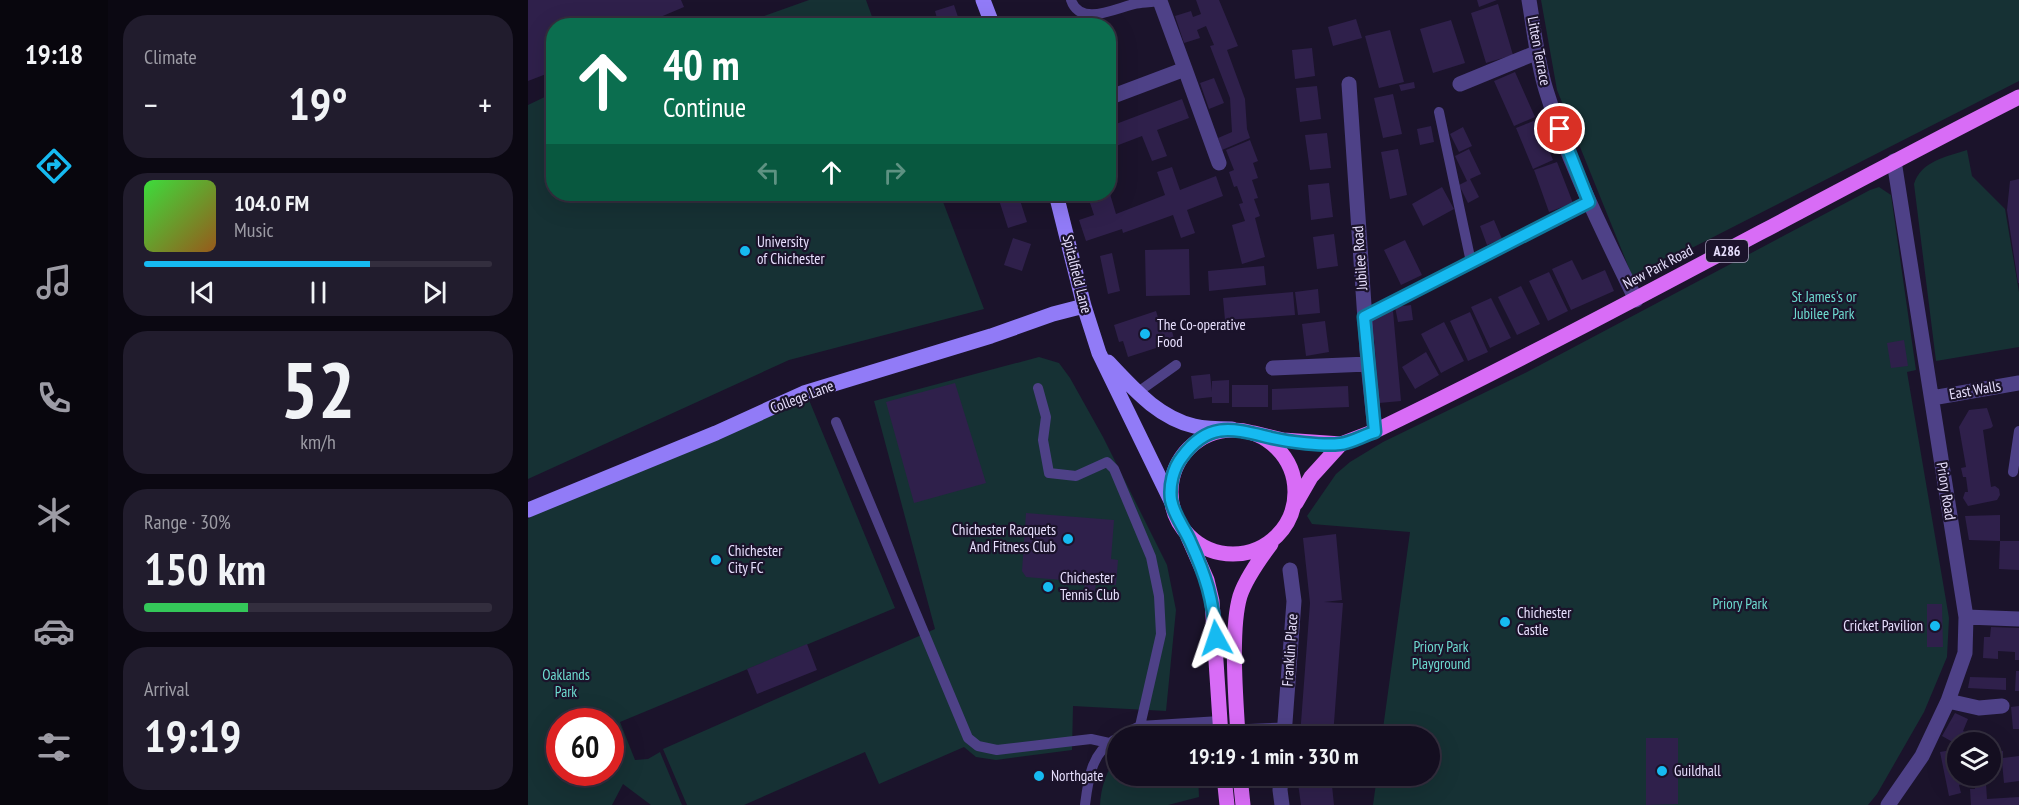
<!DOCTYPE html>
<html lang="en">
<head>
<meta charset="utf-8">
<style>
  :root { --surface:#140e20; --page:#211c2d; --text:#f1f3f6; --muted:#9d9ca5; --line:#332e3e; --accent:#16baf1 }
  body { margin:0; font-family:"PT Sans Narrow",sans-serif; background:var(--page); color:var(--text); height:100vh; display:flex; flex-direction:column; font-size:22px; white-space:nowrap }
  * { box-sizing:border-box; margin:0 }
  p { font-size:20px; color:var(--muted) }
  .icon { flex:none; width:33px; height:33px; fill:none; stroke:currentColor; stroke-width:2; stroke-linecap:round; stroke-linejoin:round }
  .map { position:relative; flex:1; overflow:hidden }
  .sheet { display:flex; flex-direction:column; gap:15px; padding:15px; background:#0b0812; width:420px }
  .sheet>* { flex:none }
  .hud { position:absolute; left:18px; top:18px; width:570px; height:183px; border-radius:24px; box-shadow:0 6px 24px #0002,0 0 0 2px var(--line); background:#0b6e4f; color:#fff; overflow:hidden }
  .fabs { position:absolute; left:1419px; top:732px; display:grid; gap:12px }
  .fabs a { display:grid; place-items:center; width:54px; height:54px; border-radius:50%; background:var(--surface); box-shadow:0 6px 24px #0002,0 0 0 2px var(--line); font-size:30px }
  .speed { position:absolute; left:18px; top:708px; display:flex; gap:12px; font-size:30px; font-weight:700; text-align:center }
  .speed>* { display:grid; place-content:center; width:78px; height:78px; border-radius:50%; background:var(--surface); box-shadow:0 6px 24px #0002,0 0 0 2px var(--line); line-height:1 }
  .speed .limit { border:9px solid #d22; background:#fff; color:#111 }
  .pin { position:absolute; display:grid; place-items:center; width:51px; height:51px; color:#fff; margin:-26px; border:3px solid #fff; border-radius:50%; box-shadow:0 2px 6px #0007 }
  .me { position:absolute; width:66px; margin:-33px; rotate:355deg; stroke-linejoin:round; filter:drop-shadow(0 0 4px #0008) }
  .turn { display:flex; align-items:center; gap:21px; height:126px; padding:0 18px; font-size:27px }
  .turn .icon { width:78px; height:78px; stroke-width:2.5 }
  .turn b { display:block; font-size:42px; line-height:51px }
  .lanes { display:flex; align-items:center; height:57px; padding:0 18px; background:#0003; justify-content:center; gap:30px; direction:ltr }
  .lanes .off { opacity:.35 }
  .big { font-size:45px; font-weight:700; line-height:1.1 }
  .sheet .widget { flex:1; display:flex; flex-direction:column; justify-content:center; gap:9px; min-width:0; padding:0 21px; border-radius:24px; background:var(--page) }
  .sheet .dial { align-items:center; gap:0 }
  .dial b { font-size:78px; line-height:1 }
  .song { display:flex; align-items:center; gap:18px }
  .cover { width:72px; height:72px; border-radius:9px; background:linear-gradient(135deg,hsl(120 70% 55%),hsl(30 70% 35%)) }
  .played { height:6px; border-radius:3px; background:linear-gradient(90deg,var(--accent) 65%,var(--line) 65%) }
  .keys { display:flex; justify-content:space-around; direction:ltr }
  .heat { display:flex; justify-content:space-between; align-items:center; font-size:33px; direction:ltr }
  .charge { height:9px; border-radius:4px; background:linear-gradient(90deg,#34c759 30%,var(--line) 0) }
  .trip { position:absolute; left:579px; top:726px; width:333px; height:60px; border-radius:30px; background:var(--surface); box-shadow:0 6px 24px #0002,0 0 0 2px var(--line); font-weight:700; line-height:60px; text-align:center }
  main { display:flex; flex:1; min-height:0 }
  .menu { display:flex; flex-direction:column; width:108px; justify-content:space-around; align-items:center; background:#08060d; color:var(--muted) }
  .menu .icon { width:42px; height:42px }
  .menu .current { color:var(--accent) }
  .menu b { font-size:27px; color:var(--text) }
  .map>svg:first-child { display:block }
</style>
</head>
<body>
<main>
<nav class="menu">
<b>19:18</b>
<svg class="icon current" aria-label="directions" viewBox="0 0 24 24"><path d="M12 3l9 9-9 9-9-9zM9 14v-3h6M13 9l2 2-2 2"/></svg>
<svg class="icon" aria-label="music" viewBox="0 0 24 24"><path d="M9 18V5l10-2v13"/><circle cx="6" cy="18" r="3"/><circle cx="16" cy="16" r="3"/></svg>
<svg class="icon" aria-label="phone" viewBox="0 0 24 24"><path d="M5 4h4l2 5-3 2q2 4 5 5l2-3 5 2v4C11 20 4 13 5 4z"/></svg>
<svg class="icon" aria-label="climate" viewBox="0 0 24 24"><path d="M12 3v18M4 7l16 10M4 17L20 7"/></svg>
<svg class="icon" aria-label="car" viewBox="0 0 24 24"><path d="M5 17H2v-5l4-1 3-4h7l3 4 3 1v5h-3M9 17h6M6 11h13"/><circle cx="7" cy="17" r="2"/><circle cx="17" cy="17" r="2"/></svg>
<svg class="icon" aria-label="filters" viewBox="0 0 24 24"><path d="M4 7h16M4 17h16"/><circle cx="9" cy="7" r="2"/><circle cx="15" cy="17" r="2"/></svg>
</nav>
<section class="sheet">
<div class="widget"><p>Climate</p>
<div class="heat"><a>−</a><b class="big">19°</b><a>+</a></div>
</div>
<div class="widget">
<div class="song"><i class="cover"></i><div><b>104.0 FM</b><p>Music</p></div></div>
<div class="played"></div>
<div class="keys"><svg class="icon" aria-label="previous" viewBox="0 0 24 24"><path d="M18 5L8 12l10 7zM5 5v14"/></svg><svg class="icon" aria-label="pause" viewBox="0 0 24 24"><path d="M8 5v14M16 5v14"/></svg><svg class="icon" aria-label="next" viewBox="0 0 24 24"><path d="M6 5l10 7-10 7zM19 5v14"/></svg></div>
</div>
<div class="widget dial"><b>52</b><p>km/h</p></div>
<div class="widget"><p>Range · 30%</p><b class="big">150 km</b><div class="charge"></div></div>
<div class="widget"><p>Arrival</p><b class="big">19:19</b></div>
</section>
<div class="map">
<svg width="1491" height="805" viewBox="0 0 1491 805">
  <rect width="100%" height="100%" fill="#1b132b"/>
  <path fill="#163134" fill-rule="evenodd" d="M281,0H338L347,25H211Z
    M1013,0H1491V81L1105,278L1029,90Z
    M25,93L26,194H412L456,309L261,360L0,479V105Z
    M1439,150L1444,176L1477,209L1491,292V347L1408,361L1386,184C1393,161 1418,157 1439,150Z
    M1351,187L1363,195L1388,370L1379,372L1421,618L1419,657L1396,712L1349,794L1340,805H845L849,776H902V736H854L882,532L784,524L779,516L808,474L822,462L855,442L999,372L1342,190Z
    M511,357L531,363L542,378L575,437L639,565L648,610L638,711L545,706L544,750L468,760L448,757L436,747L351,784L337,752L216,805H159L135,749L407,629L346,401Z
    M281,400L367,608L92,722L107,760L120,759L132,752L154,805H123L95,784L84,805H0V519L9,513ZM32,722H82V772H32Z
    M589,755L590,776H670L671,797L640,805H572C573,786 579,771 589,755Z"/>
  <path fill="#2f204b" d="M0,0H153L156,7L111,26H26V44L24,48L18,50L26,71L0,81Z
    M668,0H691L710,46L699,50L717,99L719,129L722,138L694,150L690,138L704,132L702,98L682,46L686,45L678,26L669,30L672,38L656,43L647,16L663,11L665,17L673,14Z
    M949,0H969L951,7Z
    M970,4L985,55L958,63L943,13Z
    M426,5L433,26H411L407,11Z
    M828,19L834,38L805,46L800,27Z
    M923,20L937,63L905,73L892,29Z
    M862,30L876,82L851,88L837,36Z
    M784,48L787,76L767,79L764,50Z
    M987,72L1007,117L986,126L966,81Z
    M686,78L696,103L681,109L672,83Z
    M886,82L887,88L873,91L871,85Z
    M789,86L793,119L772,122L768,88Z
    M865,94L874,134L855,138L846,98Z
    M654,99L661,118L629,130L639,156L624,161L614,136L580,149V127Z
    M1008,120L1025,160L1005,169L988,128Z
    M903,126L906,142L892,145L889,129Z
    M935,127L944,146L931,152L922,134Z
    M799,133L803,168L782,170L777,135Z
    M722,140L730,161L725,163L730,178L724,180L730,198L726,199L732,216L727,218L737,257L714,264L704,225L717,221L711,204L715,203L709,186L706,187L701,172L706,170L698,150Z
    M870,149L879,195L862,199L853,152Z
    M941,149L953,174L942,179L951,197L940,203L931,185L939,181L927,156Z
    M1029,162L1045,203L1021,212L1006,170Z
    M644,167L652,190L688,176L695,196L659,210L667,233L653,238L645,215L595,233L594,229L558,241L551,220L566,215L559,194H582L588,214L637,195L629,172Z
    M1491,179V283H1490L1479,210L1482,181Z
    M801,183L805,217L783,220L780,185Z
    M914,187L926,209L895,226L884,204Z
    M490,194L499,222L480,228L471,200Z
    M966,220L974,239L959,245L952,226Z
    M806,234L810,266L789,269L785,237Z
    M485,238L503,244L494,271L476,265Z
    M877,240L894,275L873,285L856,250Z
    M661,249L662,295L618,296L617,250Z
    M584,253L592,291L580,294L572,256Z
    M1044,260L1054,280L1077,270L1086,291L1043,310L1024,269Z
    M736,266L738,285L681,291L680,271Z
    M1021,272L1040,311L1020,321L1001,281Z
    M993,286L1012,324L989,335L970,297Z
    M790,289L792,313L770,315L767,292Z
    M765,292L767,315L697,320L695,298Z
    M963,298L983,338L962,348L943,307Z
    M883,305L885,320L870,322L867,307Z
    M628,311L633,327L642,324L647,342L600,357L595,341L591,342L586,325Z
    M865,311L873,401L851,403L844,313Z
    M942,312L960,352L940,361L922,321Z
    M797,321L801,352L778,356L774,324Z
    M916,322L936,361L913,373L893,334Z
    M1376,340L1380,366L1363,368L1359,343Z
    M898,352L911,375L887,389L874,367Z
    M682,374L684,392V381L701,380V403H684V397L666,399L663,376Z
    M427,383L458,483L386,503L358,402Z
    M704,385H740V407H704Z
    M820,386L821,407L744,410V389Z
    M1459,408L1465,426L1463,428L1455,430L1463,487L1467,486L1471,489L1472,495L1469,500L1440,506L1435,498L1437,492H1440L1438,477H1435L1433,468L1438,467L1431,427L1441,410Z
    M498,513L586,520L583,559L590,560L588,585L568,583L567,591L556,590L557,582L498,577L494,571Z
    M1472,515V541L1441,540L1437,516Z
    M808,534L814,600L796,602L815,603L805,736H772L782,603L775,538Z
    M1472,541H1491V570L1471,569Z
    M1399,604H1414L1415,647H1399Z
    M1463,627L1491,628V660H1487V652L1470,651V659L1455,658L1456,637H1462Z
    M279,644L289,670L229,694L219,669Z
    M1488,671H1491V691H1487Z
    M1442,677L1478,678V690L1440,688Z
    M1491,706V729H1485L1483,707Z
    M1427,713L1440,719L1435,731L1452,739L1461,738L1462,742H1430V745L1414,736Z
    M1118,738H1150V804L1118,805Z
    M1423,750L1424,759L1430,758V776H1437L1438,783L1431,785L1433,793L1421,796L1412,752Z
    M1475,751V758L1491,756V781L1476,783L1474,762L1462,763V752Z
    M769,776H803L806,805H773Z
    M1458,784L1459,799L1491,797V805H1443L1442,789H1447V785Z"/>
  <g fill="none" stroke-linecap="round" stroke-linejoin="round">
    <path stroke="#4e4187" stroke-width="10" d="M543,0C552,27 588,8 606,4C615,2 625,3 633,0
      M911,112L943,262
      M836,317L1061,202
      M510,388L518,417L515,440L521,473L548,476L579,462L586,469L623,557L631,596L633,634L612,726
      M610,392L648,365
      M308,422L440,738L450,746L469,750L563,739L581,743
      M1485,472L1491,431
      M592,736L612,726L692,721
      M557,805C560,781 563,753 586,740"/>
    <path stroke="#4e4187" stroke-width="15" d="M1001,0C1006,29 1009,61 1018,90C1040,163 1075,231 1108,300
      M632,1L657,69
      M821,84L840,364L847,431
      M932,84L1010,52
      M580,98L657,69L691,163
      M745,368L840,364
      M1404,398L1491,383
      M1438,617L1491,619
      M1420,701L1451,708L1474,706
      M709,732L757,730
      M756,736L766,601L762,570
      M753,776L752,790L754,805
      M1360,805L1394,756L1420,701L1437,653L1438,617L1366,161"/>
    <path stroke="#917bf7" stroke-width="15" d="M455,0L465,26
      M528,194L556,306L571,353L643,501
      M580,362C605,388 629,417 666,426C678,429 692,429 704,429
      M0,510L188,433L276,393L463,336L525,314L556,306"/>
    <path stroke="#d86cf6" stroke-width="15" d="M643 492a62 62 0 1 1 124 0a62 62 0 1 1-124 0Z
      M726,433L755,440L813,444L847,431C1065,326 1275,207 1491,97
      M768,503L783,477L813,444
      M660,537L679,580L684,601L693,736
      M710,736C708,700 702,630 712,596C718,578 731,560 743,544
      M696,776L699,805
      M712,776L715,805"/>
  </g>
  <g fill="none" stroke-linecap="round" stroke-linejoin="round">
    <defs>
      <path id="route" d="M688,638C685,599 678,576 662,541C656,527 646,516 643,500C641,486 645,468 654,457C681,420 706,429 744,438C761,442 795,446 812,444C823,443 836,435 847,432L836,317L1061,202L1032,129"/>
    </defs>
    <use href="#route" stroke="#0e799d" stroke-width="15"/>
    <use href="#route" stroke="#16baf1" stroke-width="10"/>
  </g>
  <g fill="#16baf1" stroke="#1b132b" stroke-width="2">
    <circle cx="217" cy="251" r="6"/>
    <circle cx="617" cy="334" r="6"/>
    <circle cx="540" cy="539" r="6"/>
    <circle cx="188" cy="560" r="6"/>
    <circle cx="520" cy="587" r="6"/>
    <circle cx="977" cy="622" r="6"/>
    <circle cx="1407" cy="626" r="6"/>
    <circle cx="1134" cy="771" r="6"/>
    <circle cx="511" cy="776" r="6"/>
  </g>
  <g text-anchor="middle" stroke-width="4.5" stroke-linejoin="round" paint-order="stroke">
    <rect fill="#1b132b" stroke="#aaa2be" stroke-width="1.5" x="1178" y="240" width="42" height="22" rx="4.5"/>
    <g font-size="14" font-weight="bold" fill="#e7dffd">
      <text x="1199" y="256">A286</text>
    </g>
    <g font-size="15" fill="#e7dffd" stroke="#1b132b">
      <text transform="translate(1011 51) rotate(79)" y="5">Litten Terrace</text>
      <text transform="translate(832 258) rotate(-94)" y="5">Jubilee Road</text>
      <text transform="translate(1130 267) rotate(-28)" y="5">New Park Road</text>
      <text transform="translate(549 274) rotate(76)" y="5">Spitalfield Lane</text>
      <text transform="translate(1447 390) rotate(-10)" y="5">East Walls</text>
      <text transform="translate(274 397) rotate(-21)" y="5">College Lane</text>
      <text transform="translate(1418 491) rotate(81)" y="5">Priory Road</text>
      <text transform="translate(762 650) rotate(-86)" y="5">Franklin Place</text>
    </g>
    <g font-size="15" fill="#e7dffd" stroke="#1b132b" text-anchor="start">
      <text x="229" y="247">University<tspan x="229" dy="17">of Chichester</tspan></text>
      <text x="629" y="330">The Co-operative<tspan x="629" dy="17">Food</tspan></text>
      <text x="528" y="535" text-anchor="end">Chichester Racquets<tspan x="528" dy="17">And Fitness Club</tspan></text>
      <text x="200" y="556">Chichester<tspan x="200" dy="17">City FC</tspan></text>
      <text x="532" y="583">Chichester<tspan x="532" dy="17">Tennis Club</tspan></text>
      <text x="989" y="618">Chichester<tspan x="989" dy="17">Castle</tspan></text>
      <text x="1395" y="631" text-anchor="end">Cricket Pavilion</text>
      <text x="1146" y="776">Guildhall</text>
      <text x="523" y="781">Northgate</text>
    </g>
    <g font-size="15" fill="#6ddbd0" stroke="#1b132b">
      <text x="1296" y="302">St James's or<tspan x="1296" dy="17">Jubilee Park</tspan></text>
      <text x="1212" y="609">Priory Park</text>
      <text x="913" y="652">Priory Park<tspan x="913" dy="17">Playground</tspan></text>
      <text x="38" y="680">Oaklands<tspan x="38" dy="17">Park</tspan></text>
    </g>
  </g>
</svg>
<div class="fabs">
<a><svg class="icon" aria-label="layers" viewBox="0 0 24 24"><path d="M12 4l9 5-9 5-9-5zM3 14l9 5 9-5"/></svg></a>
</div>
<div class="speed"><div class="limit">60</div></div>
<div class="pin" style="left:1032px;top:129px;background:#d93025"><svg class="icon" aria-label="arrive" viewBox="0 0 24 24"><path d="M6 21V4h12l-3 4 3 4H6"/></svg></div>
<svg class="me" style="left:688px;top:638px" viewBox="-20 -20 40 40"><path d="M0-17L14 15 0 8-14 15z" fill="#16baf1" stroke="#fff" stroke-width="4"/></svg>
<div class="trip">19:19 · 1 min · 330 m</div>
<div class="hud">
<div class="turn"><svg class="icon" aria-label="ahead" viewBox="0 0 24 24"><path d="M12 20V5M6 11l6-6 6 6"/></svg><div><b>40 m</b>Continue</div></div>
<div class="lanes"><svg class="icon off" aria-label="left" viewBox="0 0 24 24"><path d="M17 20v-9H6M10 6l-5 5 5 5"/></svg><svg class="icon" aria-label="ahead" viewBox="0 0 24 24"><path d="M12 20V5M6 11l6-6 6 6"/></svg><svg class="icon off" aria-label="right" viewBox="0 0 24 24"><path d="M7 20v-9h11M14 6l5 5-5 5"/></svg></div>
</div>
</div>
</main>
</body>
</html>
